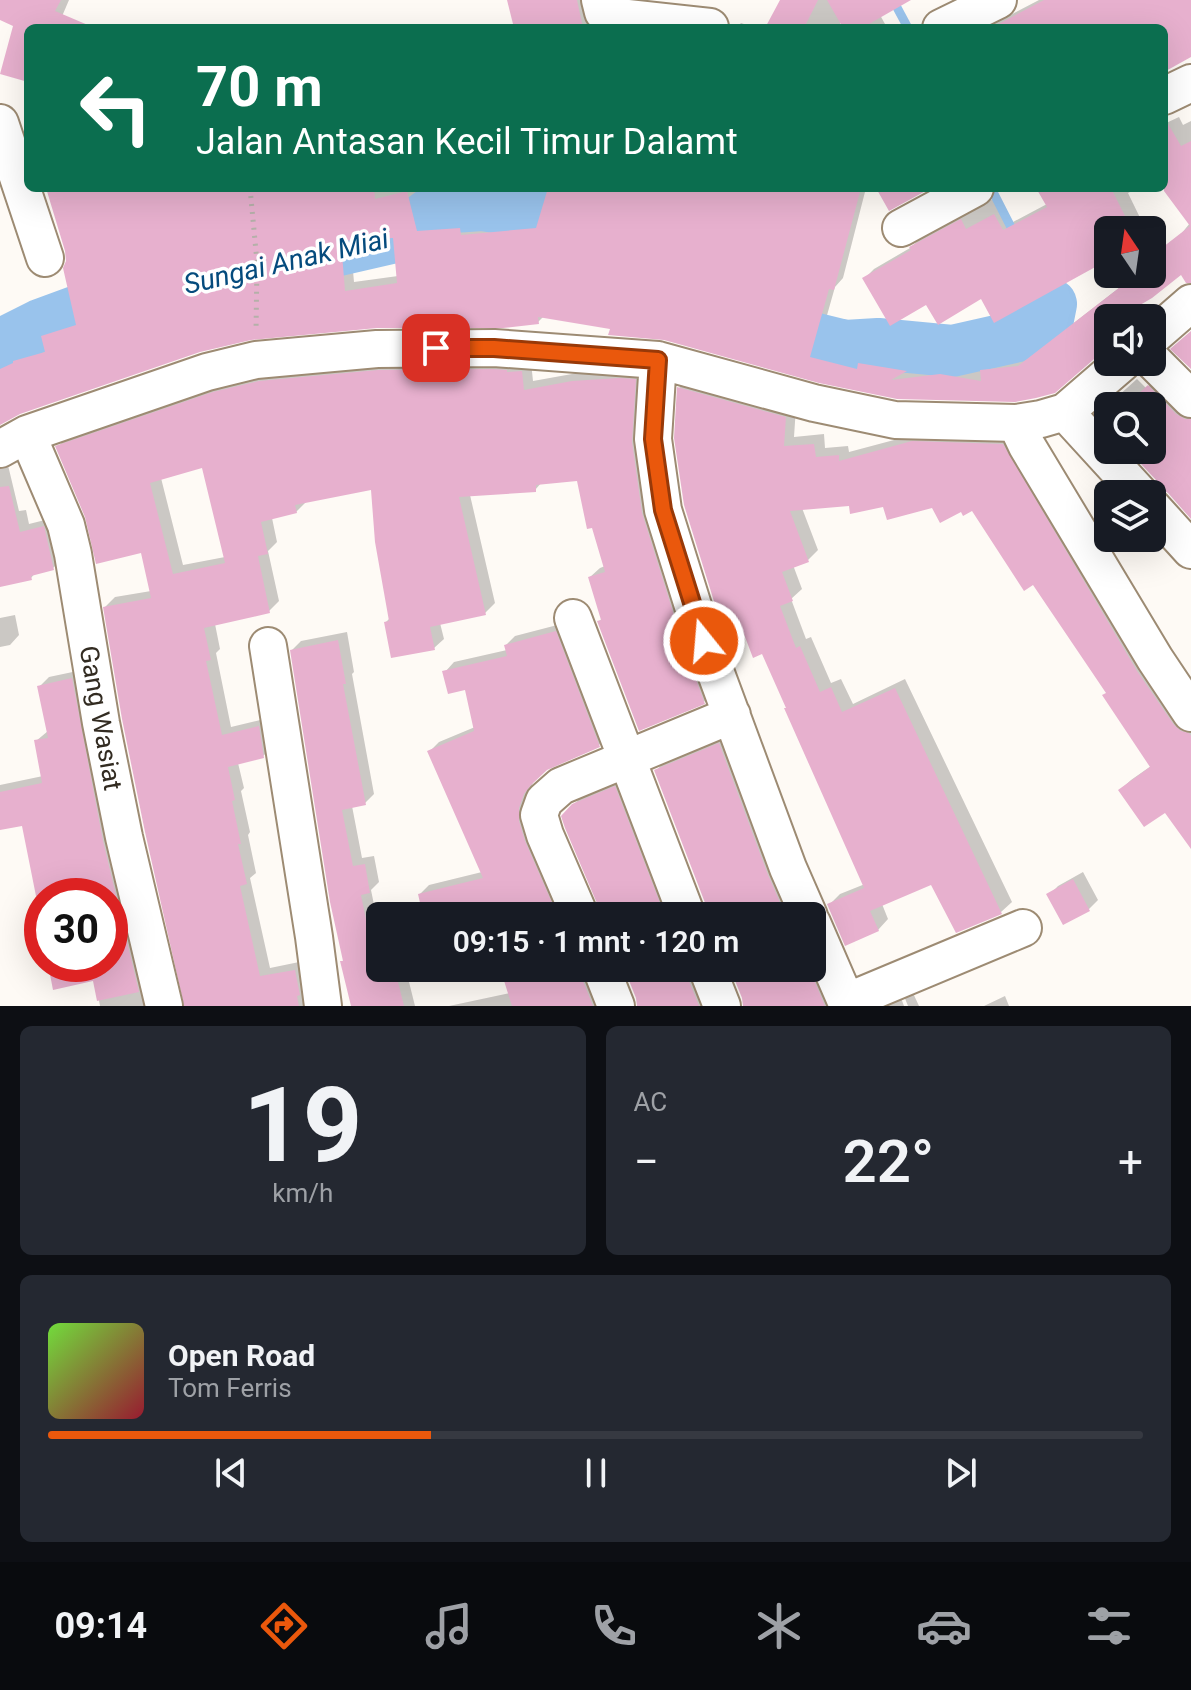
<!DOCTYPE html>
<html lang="id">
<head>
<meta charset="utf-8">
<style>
  :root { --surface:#171b24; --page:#242831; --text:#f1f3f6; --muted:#9ea1a6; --line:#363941; --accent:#ea580c }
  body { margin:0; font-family:Roboto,sans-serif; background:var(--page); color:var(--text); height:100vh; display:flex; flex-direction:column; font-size:30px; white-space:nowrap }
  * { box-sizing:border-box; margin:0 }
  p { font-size:26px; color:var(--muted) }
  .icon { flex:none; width:44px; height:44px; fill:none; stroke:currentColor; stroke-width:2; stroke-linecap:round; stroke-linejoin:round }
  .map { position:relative; height:1006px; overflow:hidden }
  .panel { display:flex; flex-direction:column; gap:20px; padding:20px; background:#0d0f14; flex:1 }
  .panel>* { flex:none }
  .guide { position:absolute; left:24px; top:24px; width:1144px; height:168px; border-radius:12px; box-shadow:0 8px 32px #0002; background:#0b6e4f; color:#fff; overflow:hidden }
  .needle { width:52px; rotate:347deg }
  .fabs { position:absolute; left:1094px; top:216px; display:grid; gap:16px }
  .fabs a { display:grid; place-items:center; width:72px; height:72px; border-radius:12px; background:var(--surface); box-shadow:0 8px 32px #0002; font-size:40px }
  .speed { position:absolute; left:24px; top:878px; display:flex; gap:16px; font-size:40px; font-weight:700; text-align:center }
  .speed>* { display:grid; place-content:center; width:104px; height:104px; border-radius:50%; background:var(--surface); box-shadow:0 8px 32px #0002; line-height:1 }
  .speed .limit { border:12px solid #d22; background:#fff; color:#111 }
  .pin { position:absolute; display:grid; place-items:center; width:68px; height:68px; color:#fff; margin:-34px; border-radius:16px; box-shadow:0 4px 12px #0006 }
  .me { position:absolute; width:88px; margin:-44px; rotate:343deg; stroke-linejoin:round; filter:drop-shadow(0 0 6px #0008) }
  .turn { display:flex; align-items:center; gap:28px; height:168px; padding:0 40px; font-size:36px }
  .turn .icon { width:104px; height:104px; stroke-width:2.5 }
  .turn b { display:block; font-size:56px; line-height:68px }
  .big { font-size:60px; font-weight:600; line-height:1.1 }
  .panel .widget { flex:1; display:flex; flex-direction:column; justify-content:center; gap:12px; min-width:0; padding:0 28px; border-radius:12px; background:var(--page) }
  .panel .dial { align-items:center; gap:0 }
  .dial b { font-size:104px; line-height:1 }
  .song { display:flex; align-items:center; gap:24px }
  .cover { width:96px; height:96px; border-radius:12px; background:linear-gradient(135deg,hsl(100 70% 55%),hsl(350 70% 35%)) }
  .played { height:8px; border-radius:4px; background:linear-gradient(90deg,var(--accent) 35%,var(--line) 35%) }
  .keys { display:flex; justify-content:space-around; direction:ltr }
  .heat { display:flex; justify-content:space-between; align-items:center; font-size:44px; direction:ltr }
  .panel .tiles { flex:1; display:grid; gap:20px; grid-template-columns:1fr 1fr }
  .widget:last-child { grid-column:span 2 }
  .trip { position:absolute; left:366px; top:902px; width:460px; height:80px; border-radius:12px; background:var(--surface); box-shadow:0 8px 32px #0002; font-weight:600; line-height:80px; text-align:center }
  .menu { display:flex; height:128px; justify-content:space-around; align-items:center; background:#090b0e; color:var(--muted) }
  .menu .icon { width:56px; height:56px }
  .menu .current { color:var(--accent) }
  .menu b { font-size:36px; color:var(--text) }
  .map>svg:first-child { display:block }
</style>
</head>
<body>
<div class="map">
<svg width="1191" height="1006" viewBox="0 0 1191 1006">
  <rect width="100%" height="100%" fill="#fefaf5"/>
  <path fill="#0003" fill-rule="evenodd" d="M0,0H69L57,28H28V80L15,25L0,18Z
    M508,0H588L595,28H515Z
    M782,0H898L880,15L885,24L881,28H846L841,20L839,28H768Z
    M1039,0H1191V55L1164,69V28H985Z
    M741,23L756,28H736Z
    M1179,117L1183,125L1191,121V272L1182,271L1133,306L1136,310L1127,318H1108V344L1054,391L898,397L664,338L544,316L538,322L377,326L254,337L201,350L19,412L0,423V365L21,356L24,352L46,346L43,336L52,327L77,320L67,251L48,188H383L384,191L396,188H417L426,222L469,219V227L541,220L550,188H866L843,278L835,287L818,347L864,359L870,354L914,361L904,371L951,366L981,371L991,361L1030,357L1137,274H1152V262L1168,250L1190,223L1164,188V124ZM395,236L398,276L354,282L350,238Z
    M1047,188H1138L1128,193L1146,230H1108V258L982,297L927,302L864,279L874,269L910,248L921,238L998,196L1013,222L1047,204Z
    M389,361L531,362L533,381L583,372L645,370L713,692L704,702L599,621L603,618L590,577L600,568L605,566L579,478L542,482L535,490L470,495L495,603L485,613L440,623L444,639L434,648L386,622L390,618L373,487L306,502L296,512L272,518L277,542L268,551L279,601L269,611L215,624L220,649L216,653L231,727L269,718L273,747L263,756L238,763L244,788L241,791L250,832L248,835L256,873L250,878L270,968L304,961L310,1006H186L105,607L115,597L151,591L143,551L87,516L58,447L67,437L224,383L271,372ZM203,466L225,557L183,565L161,478Z
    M689,378L796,407L794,437L824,434L825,448L848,446L849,452L924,432L1013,434L1191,721V845L1165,810L1120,790L1131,780L1151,766L1108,693L1034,582L973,508L962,509L933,505L850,504L802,508L818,550L808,560L793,565L802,589L791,599L806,639L811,637L831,683L841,679L853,704L905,679L1012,902L1001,912L956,931L932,882L882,904L888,919L878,930L829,905L840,894L865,884L679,388Z
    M1158,378L1191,408V516L1131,450H1152V406H1108V425L1098,414L1137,379L1146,388Z
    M0,458L7,461L19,511L26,510L29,524L53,518L63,558L53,568L36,572L31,578L0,585Z
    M15,615L19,635L10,645L0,647V618Z
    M565,623L608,736L599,745L546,769L533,782L528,797L570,916H486L482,905L437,916H425L420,894L429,885L482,872L429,752L439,742L475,727L466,688L445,672L454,662L507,650L506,645L515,636Z
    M347,632L354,672L352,674L374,794L365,803L352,806L362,858L374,856L379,882L371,890L380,934V968H390L391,973L406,970L415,1006H352L342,962L344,959L292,650L301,641Z
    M82,670L156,1006H100L95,979L50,964H110V896H42V927L39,912L41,910L23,823L0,828V785L43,776L36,741L48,731L39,687L49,677Z
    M729,735L799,916H709V908L656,771L665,761Z
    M624,778L678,916H603L574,804L584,795Z
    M1083,872L1098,900L1089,909L1064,922L1049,895L1058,886Z
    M502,968H591L607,1006H449L510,993Z
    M626,968H697L713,1006H639L638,998Z
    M732,968H812L838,1006H745L744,998Z
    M913,993L919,1006H908L904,996Z
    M1005,996L1009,1006H984Z
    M901,998L904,1006H881Z"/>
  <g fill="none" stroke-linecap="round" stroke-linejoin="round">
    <path stroke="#99c3ec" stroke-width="9" d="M893,0L908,28
      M991,188L1015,235
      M1040,283L1051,304"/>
    <path stroke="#99c3ec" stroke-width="52" d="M274,265L400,236L438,208L482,205L542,214L598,254
      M748,322L845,346L878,344L952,351L1014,337L1048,319L1051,304
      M0,345L40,325L89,307L143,294"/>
  </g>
  <path fill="#e7b0ce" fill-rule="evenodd" d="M0,0H61L55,11L95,28H28V82L0,74L13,26L0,20Z
    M507,0H577L583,28H514Z
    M780,0H818L804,28H765Z
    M827,0H911L862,28H843Z
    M1044,0H1191V57L1164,72V28H991Z
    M1164,117L1181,146L1191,141V283H1186L1181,275L1152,298L1118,318H1108V347L1055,393L1036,398L1015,402L897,399L819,383L664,340L608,335L610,329L538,317L539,324L503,328H377L251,340L200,352L20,414L0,425V369L13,363V361L45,352L41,336L76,325L63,268L66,261L65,251L46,188H374L375,199L407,191L417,231L460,228L461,235L536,228L548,188H861L834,290L829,289L810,357L857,369L858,363L907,371L891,380L940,374L981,381L980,370L1018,366L1137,274H1152V262L1166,251L1163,247L1190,226L1164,191ZM393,238L397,283L345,291L341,241Z
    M876,188H931L889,211Z
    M1036,188H1111L1132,230H1108V260L994,323L981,299L938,325L926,305L890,326L862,278L911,250L909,247L961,219L966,229L994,214L1003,230L1047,207Z
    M1191,331V369L1170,349Z
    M493,369L507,370V372L522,371L524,390L572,381L619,378L636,379L632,442L642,513L684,647L705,704L639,731L597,621L601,620L588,577L605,572L592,528L587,529L577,481L536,485V492L459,497L486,615L430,627L435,650L391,658L384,622L389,621L375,542L371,490L295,505L297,513L261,522L268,554L258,556L270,613L204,628L211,660L206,661L222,735L259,726L264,758L228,767L235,800L232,801L241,844H238L247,884L240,886L260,976L295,970L300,995L297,996L299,1006H184L145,832L122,719L103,607L151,598L141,553L96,564L85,517L55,446L213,392L259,381L378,370ZM202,468L225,563L173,574L150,483Z
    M1148,385L1176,414L1185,419H1191V519L1168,493L1160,488L1156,480L1128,450H1152V406H1125Z
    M677,387L786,417L784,446L814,444L816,457L839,455V461L912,441L1003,444L1137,671L1174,725L1181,731L1189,733L1191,736V849L1165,813L1144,827L1118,790L1150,767L1102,695L1106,693L1033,585L1024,591L972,511L963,516L961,512L940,523L932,508L887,520L883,507L850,514L849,506L790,511L809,562L782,572L793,601L780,606L796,648L800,646L820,692L831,687L842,712L895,688L1002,914L956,933L931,885L870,911L879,931L845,946L827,904L864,888L784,708H786L762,654L753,658L739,621L722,627L684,505L674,438Z
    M9,486L20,532L44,526L54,570L31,576L32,580L0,587V487Z
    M556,631L600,747L547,770L530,786L524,794L519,808V821L525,841L552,903L523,916H500L495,904L445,916H423L418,894L483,878L427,751L474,731L465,690L448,694L442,671L507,656L504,645Z
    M338,640L346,684H343L366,805L342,810L353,866L365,864L370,893L361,895L373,954L376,953L382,981L397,978L404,1006H351L340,961H343L330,902L290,650Z
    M72,678L103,841L139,992L97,1001L93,981L53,990L48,964H110V896H36L22,826L0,830V792L42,783L34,740L48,738L37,686Z
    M719,743L768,875L786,916H708L707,908L654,770Z
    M615,786L665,916H601L599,908L565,828L561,816L572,804Z
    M1073,879L1090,911L1063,925L1046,894Z
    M500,968H580L581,976L593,1006H512Z
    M624,968H686L687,976L699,1006H637L636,998Z
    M730,968H809L825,1006H743L742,998Z"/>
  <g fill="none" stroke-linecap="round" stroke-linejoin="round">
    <defs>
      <path id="minor" d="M600,0L603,12L610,16L710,27
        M941,28L998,0
        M1164,96L1191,83
        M0,123L45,258
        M901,228L975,188
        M1152,337L1191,303
        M658,360L653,439L663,510L704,641L788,868L809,916
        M1152,360L1191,399
        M1065,412L1140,494
        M1016,423L1027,446L1155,659L1191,713
        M27,434L66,525L73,554L101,723L124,837L164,1006
        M0,449L27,434L207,372L256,360L377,349L494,348L658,360L814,403L895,420L1016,423L1041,419L1065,412L1123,362
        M1152,507L1191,550
        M573,618L687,916
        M268,646L314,937L323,1006
        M580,916L545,835L539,815L544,801L561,786L732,715
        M812,923L848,1006
        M601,968L616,1006
        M707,968L722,1006
        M846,1002L1023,928"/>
    </defs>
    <use href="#minor" stroke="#9d8b73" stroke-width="40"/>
    <path stroke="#b5b0a9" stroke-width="5" stroke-dasharray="2 6" stroke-linecap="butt" d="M250,188L257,262L256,331"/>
    <use href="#minor" stroke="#fff" stroke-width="36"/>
  </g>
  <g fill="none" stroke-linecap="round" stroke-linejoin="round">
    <defs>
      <path id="route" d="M436,348H494L658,360L653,439L663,510L704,641"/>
    </defs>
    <use href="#route" stroke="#983908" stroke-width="20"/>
    <use href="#route" stroke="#ea580c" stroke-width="14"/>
  </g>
  <g text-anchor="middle" stroke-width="7" stroke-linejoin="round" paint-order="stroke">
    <g font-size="26" fill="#322b21" stroke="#fff">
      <text transform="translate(101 718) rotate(80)" y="9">Gang Wasiat</text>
    </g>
    <g font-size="28" font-style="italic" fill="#054b7d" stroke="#fff">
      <text transform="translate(286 261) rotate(-13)" y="10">Sungai Anak Miai</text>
    </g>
  </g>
</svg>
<div class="fabs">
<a><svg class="needle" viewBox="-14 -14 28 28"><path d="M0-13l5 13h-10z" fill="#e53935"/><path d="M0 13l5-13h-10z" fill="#9ea1a6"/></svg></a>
<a><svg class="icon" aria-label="sound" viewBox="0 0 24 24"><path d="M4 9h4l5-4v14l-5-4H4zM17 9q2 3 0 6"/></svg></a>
<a><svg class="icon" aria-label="search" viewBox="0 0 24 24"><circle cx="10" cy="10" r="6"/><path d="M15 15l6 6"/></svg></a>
<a><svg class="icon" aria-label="layers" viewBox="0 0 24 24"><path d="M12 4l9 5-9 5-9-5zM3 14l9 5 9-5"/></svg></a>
</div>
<div class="speed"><div class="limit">30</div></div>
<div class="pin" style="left:436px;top:348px;background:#d93025"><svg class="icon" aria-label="arrive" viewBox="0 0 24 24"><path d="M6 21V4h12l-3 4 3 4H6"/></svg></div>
<svg class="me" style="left:704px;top:641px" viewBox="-20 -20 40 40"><circle r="17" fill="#ea580c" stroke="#fff" stroke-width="3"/><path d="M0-11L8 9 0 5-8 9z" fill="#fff"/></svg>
<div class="trip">09:15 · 1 mnt · 120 m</div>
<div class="guide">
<div class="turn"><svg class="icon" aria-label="left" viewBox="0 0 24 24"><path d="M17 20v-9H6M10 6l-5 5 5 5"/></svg><div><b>70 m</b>Jalan Antasan Kecil Timur Dalamt</div></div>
</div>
</div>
<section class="panel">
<div class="tiles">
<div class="widget dial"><b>19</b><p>km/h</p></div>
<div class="widget"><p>AC</p>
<div class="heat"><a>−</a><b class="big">22°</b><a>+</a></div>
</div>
<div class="widget">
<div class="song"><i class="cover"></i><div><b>Open Road</b><p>Tom Ferris</p></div></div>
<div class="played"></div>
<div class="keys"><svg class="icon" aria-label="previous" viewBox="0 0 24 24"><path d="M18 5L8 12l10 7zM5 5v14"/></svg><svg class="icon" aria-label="pause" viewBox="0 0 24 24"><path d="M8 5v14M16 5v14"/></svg><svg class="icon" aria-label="next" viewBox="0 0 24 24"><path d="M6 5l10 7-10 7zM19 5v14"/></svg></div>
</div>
</div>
</section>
<nav class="menu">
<b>09:14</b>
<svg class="icon current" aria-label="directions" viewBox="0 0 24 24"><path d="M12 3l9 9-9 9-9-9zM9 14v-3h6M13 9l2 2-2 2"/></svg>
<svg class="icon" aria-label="music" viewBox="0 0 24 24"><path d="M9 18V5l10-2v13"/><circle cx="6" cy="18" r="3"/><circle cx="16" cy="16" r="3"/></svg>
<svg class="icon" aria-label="phone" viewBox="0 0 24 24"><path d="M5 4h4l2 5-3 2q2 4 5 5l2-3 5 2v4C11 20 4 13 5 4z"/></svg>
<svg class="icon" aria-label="climate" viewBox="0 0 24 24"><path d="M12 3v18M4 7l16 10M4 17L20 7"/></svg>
<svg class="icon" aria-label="car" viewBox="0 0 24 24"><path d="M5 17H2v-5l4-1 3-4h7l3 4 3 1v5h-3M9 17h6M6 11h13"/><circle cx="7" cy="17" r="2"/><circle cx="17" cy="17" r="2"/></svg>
<svg class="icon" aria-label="filters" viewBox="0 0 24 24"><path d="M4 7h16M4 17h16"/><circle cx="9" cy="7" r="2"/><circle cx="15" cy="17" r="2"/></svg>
</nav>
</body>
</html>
